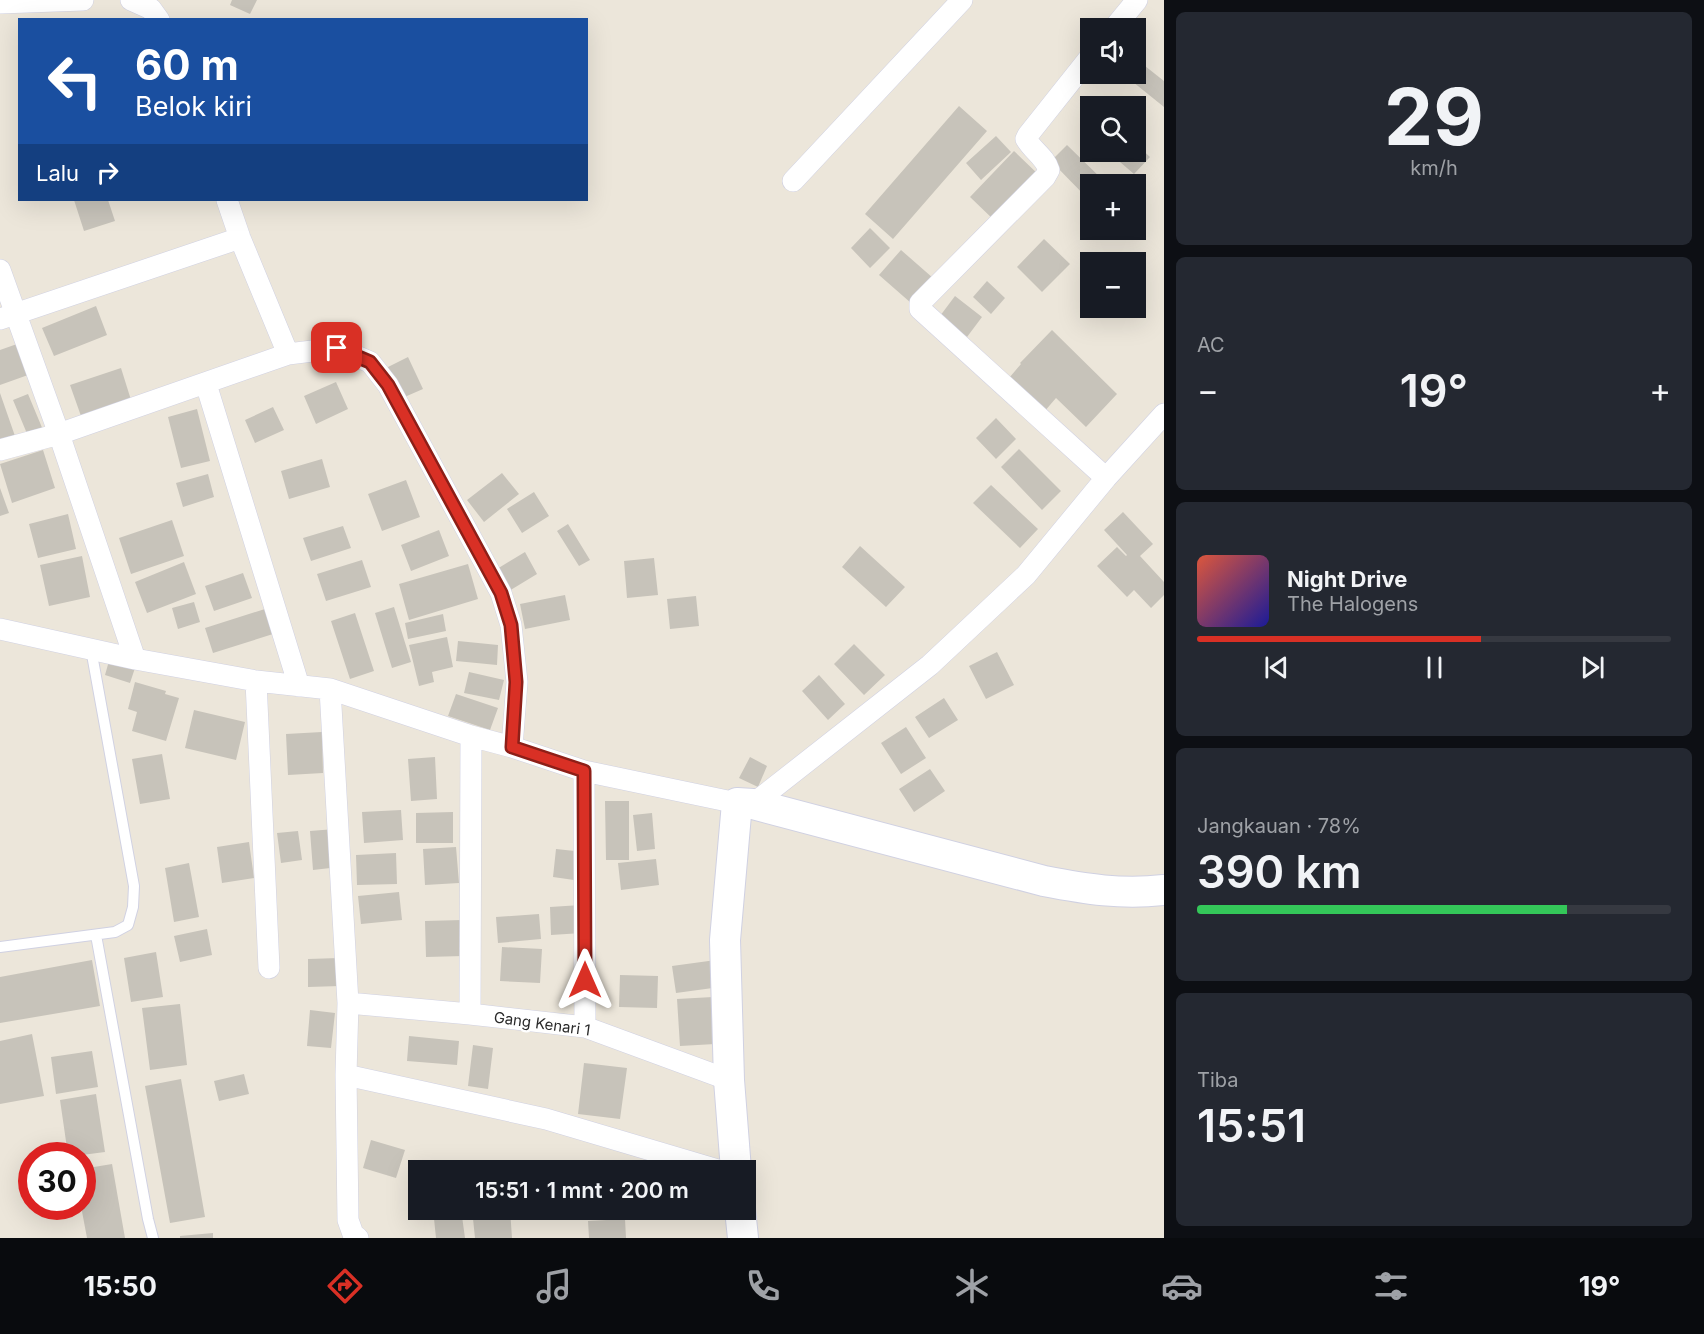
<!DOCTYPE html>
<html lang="id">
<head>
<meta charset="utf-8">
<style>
  :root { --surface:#171b24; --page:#242831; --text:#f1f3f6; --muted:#9ea1a6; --line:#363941; --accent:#d93025 }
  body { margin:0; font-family:Inter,sans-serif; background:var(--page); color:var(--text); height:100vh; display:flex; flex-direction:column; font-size:22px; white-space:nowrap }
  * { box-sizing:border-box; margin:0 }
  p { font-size:20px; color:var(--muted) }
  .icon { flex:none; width:33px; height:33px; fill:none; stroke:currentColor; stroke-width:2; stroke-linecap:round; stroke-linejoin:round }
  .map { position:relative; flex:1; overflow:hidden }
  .drawer { display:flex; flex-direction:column; gap:12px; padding:12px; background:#0d0f14; width:540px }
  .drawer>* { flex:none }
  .hud { position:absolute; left:18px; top:18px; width:570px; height:183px; border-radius:0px; box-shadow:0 6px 24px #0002; background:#1a4fa0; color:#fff; overflow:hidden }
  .buttons { position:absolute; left:1080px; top:18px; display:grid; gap:12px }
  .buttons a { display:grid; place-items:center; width:66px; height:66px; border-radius:0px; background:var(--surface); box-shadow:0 6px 24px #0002; font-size:30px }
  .speed { position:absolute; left:18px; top:1142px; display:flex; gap:12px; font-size:30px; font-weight:700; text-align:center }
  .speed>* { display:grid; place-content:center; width:78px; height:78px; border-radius:50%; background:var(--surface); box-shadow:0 6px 24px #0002; line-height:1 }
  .speed .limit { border:9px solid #d22; background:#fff; color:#111 }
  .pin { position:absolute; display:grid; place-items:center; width:51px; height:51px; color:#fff; margin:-26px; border-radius:12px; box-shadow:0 3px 9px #0006 }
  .me { position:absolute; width:66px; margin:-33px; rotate:0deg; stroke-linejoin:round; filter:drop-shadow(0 0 4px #0008) }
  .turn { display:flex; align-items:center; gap:21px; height:126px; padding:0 18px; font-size:27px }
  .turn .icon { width:78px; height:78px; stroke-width:2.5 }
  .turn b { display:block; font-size:42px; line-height:51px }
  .then { display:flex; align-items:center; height:57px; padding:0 18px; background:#0003; gap:12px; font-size:22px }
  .big { font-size:45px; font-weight:600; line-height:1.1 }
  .drawer .widget { flex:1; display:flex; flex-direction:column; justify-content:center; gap:9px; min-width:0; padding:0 21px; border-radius:9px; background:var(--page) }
  .drawer .dial { align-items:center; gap:0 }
  .dial b { font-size:78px; line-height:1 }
  .song { display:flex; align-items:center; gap:18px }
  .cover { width:72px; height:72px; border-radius:9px; background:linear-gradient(135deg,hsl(10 70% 55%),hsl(240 70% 35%)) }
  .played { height:6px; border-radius:3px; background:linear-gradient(90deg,var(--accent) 60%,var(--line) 60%) }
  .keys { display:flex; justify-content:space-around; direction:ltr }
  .heat { display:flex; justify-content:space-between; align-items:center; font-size:33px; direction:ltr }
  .charge { height:9px; border-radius:4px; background:linear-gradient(90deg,#34c759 78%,var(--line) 0) }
  .trip { position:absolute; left:408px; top:1160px; width:348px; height:60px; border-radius:0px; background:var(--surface); box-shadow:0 6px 24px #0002; font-weight:600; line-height:60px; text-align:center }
  .tabs { display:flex; height:96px; justify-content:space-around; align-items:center; background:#090b0e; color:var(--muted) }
  .tabs .icon { width:42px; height:42px }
  .tabs .selected { color:var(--accent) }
  .tabs b { font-size:27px; color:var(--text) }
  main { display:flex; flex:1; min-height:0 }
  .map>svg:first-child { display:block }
</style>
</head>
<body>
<main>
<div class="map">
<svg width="1164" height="1238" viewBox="0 0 1164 1238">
  <rect width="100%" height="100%" fill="#ece6da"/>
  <path fill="#c7c3ba" d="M232,0H257L250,14L230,5Z
    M1145,66L1164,81V107L1133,82Z
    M959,106L987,131L893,239L865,214Z
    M996,136L1011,152L981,180L966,163Z
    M1136,144L1150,157L1134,174L1113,156L1118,152H1136Z
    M1067,145L1107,184H1090V201L1051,161Z
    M1014,151L1040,176L996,222L970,197Z
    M74,200H108L115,221L84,231Z
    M870,228L890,248L870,268L851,248Z
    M1044,239L1070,264L1042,292L1017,267Z
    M901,250L933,278L911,303L879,275Z
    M987,281L1005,298L991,314L973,297Z
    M955,296L982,317L967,337L940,316Z
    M96,306L107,335L54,356L42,328Z
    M1052,330L1117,394L1086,427L1056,398L1044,412L1009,378L1021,364L1020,363Z
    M17,344L28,375L0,385V350Z
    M408,357L423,389L400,399L386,368Z
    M121,368L131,400L81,416L70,385Z
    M336,382L348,409L316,424L304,396Z
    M0,393L16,439L0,445Z
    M28,394L43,430L28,436L13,400Z
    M273,407L284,430L255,443L245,420Z
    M197,409L210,461L181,468L168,417Z
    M996,418L1016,439L996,459L976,438Z
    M1019,449L1061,491L1042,510L1001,467Z
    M43,450L55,488L12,503L0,464Z
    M322,459L330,487L289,499L281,471Z
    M502,473L519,494L484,522L467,500Z
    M208,474L214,497L183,507L176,483Z
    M406,480L420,517L382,531L368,494Z
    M991,485L1038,529L1020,548L973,503Z
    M0,488L9,513L0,516Z
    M534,492L549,516L522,533L507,509Z
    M1123,512L1153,544L1140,556L1164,582V595L1151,608L1134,590L1127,597L1097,566L1117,547L1126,556L1127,555L1104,530Z
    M68,514L76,549L38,558L29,524Z
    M172,520L184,556L131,574L119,538Z
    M568,524L590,560L579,566L557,531Z
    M343,526L351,548L311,561L303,538Z
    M439,530L449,556L411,571L401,545Z
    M860,546L905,587L886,607L842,567Z
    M525,552L537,574L509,591L497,569Z
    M82,556L90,597L49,606L40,565Z
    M654,558L658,595L627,598L624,561Z
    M362,560L371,587L326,601L317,574Z
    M184,562L196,594L147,613L135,582Z
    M468,564L478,599L409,620L399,584Z
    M243,573L252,598L214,611L205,586Z
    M565,595L570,620L525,629L520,604Z
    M696,596L699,626L670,629L667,599Z
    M194,602L200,622L178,629L172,608Z
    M394,607L411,662L392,668L375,613Z
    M265,609L273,634L213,653L205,628Z
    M355,613L374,671L350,679L331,621Z
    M443,614L446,631L408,639L405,623Z
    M447,637L453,667L432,672L434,682L419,686L409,645Z
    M458,641L498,645L497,665L456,661Z
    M854,644L885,675L864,695L834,664Z
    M997,652L1014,685L986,699L969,666Z
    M111,654L137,662L130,683L105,675Z
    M469,672L504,680L499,700L464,693Z
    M819,675L845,704L828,720L802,691Z
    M135,682L166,691L165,694L179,698L166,741L132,731L137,712L128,709Z
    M456,694L498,708L490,730L448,716Z
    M944,698L958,720L929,738L915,717Z
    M194,710L245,722L236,760L185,748Z
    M906,727L926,758L901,774L881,743Z
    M322,732L323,773L288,775L286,734Z
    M162,754L170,799L140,804L132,759Z
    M435,757L437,799L411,801L408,759Z
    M750,757L767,766L758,787L739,778Z
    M930,769L945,791L914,812L899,789Z
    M605,801H629V860H606Z
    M401,810L403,840L364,843L362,812Z
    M453,812V843H416V813Z
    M652,813L655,849L637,851L633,815Z
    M335,829L339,867L313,870L310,831Z
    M298,831L302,860L281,863L277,833Z
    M249,842L254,878L222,883L217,847Z
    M456,847L459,883L425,885L423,849Z
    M556,849L584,852L581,881L553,877Z
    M396,853L397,884L357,885L356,855Z
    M656,859L659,885L621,890L618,863Z
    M189,863L199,917L174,922L165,868Z
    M399,892L402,920L361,924L358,896Z
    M581,905L582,933L551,935L550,907Z
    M539,914L541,939L498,943L496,917Z
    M462,920L463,956L426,957L425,921Z
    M207,929L212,955L180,962L174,936Z
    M502,947L542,949L540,983L500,981Z
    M156,952L163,997L131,1002L124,958Z
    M339,958L340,986L308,987V959Z
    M92,960L100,1006L0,1023V977Z
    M716,960L720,987L676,993L672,966Z
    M620,975L658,976L657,1008L619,1007Z
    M713,997L715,1044L680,1046L677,999Z
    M180,1004L187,1065L150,1070L142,1008Z
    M310,1010L335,1013L331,1048L307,1046Z
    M32,1034L44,1096L0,1104V1041Z
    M409,1036L459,1041L457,1065L407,1061Z
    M473,1045L493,1048L488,1089L468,1086Z
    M92,1051L98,1087L56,1094L51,1057Z
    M584,1063L627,1068L620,1119L578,1114Z
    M244,1074L249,1094L219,1101L214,1081Z
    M181,1079L205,1217L170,1223L145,1086Z
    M96,1094L105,1152L82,1155H68L60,1100Z
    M371,1140L405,1150L396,1178L363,1168Z
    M575,1163L576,1170H542V1166Z
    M112,1164L125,1238H87L81,1206H82V1169Z
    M433,1209H461L465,1238H436Z
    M472,1209H510L512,1238H475Z
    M625,1219L626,1238H589L588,1221Z
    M213,1233V1238H180V1236Z"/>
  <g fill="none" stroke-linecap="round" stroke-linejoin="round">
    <defs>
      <path id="lane" d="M96,935L148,1219L153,1238
        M0,947L115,932L128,925L133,907L134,886L91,649"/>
      <path id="street" d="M131,0L151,9L159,20
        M0,3L83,0
        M1114,28L1137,0
        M1090,57L1028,135L1026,139C1033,151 1045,157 1049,170L1045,177L920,303V309L1106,478
        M793,181L962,0
        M227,200L240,238L288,354
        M0,270L59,434L135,659
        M0,319L240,238
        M206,384L299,686
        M0,450L59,434L288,354L337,348L370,362L388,385L501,593L511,625L517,682L512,747
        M0,629L135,659L256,681L330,689L471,736L512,747L584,771L737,803
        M256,681L269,968
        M330,689L348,1003L346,1075L348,1220L353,1234L358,1238
        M584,771L585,1027
        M753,804L930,665L1026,575L1106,478L1164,414
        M348,1003L470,1014L585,1027L729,1080
        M470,1014L471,736
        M346,1075L546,1119L718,1170"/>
      <path id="secondary" d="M736,1170L729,1080L725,940L737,803L753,804L1044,881C1086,889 1121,895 1164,890
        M740,1209L743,1238"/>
    </defs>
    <use href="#lane" stroke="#d0d1e2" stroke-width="12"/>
    <use href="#street" stroke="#d0d1e2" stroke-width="22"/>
    <use href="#secondary" stroke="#d0d1e2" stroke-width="32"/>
    <use href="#lane" stroke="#fff" stroke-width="10"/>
    <use href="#street" stroke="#fff" stroke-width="21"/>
    <use href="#secondary" stroke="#fff" stroke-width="30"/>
  </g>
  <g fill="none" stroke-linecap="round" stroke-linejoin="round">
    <defs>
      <path id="route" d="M337,348L370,362L388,385L501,593L511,625L516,682L512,747L584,771L585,980"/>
    </defs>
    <use href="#route" stroke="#8d1f18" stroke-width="15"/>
    <use href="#route" stroke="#d93025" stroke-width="10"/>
  </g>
  <g text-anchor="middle" stroke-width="4.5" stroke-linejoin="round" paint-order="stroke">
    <g font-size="15" fill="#292929" stroke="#fff">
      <text transform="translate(542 1024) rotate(8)" y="5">Gang Kenari 1</text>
    </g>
  </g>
</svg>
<div class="buttons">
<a><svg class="icon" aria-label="sound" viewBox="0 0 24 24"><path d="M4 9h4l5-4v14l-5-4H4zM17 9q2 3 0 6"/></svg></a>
<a><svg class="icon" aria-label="search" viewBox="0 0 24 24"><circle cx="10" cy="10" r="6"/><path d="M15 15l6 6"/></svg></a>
<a>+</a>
<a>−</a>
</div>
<div class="speed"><div class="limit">30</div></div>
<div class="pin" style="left:337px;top:348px;background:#d93025"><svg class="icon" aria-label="arrive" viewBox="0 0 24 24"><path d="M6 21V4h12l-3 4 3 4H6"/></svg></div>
<svg class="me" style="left:585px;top:980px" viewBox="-20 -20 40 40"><path d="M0-17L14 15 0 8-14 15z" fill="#d93025" stroke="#fff" stroke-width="4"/></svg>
<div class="trip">15:51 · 1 mnt · 200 m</div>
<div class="hud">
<div class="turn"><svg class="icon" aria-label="left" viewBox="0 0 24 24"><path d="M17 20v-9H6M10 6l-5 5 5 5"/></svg><div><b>60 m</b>Belok kiri</div></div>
<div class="then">Lalu<svg class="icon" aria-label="right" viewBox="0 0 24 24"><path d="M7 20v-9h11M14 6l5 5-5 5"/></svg></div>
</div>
</div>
<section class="drawer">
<div class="widget dial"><b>29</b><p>km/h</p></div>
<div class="widget"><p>AC</p>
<div class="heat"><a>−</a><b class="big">19°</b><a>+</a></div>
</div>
<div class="widget">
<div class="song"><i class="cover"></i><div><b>Night Drive</b><p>The Halogens</p></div></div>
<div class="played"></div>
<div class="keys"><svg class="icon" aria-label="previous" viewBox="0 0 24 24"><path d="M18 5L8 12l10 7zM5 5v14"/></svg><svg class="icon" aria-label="pause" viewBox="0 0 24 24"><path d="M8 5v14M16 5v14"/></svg><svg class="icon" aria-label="next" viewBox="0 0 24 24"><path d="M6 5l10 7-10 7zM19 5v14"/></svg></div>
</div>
<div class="widget"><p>Jangkauan · 78%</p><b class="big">390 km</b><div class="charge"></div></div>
<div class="widget"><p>Tiba</p><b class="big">15:51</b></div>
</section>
</main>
<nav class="tabs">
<b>15:50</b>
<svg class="icon selected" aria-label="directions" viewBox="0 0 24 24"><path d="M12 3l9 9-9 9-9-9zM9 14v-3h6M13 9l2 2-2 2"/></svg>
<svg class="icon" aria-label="music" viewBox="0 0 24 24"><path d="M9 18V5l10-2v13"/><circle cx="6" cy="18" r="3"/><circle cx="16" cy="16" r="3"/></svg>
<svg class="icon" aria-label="phone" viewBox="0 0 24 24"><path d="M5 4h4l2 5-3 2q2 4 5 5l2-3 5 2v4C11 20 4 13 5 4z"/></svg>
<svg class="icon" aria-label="climate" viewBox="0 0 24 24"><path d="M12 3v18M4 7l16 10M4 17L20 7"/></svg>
<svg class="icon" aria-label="car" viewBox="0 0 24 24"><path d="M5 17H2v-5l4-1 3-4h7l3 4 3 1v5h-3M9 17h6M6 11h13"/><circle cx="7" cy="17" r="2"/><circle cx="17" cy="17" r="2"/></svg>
<svg class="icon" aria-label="filters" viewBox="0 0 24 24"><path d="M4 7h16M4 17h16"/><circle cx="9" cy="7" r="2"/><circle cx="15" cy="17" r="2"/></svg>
<b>19°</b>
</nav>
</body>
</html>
